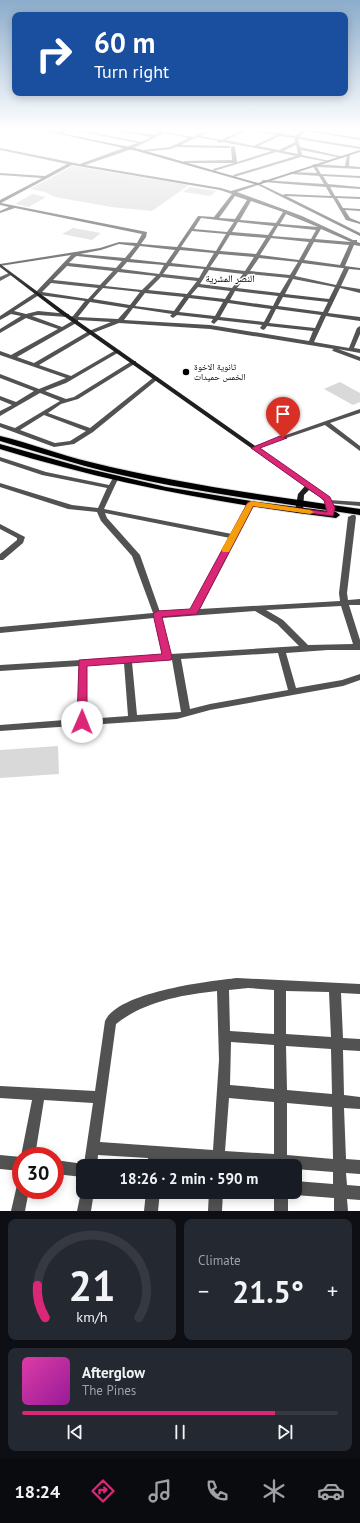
<!DOCTYPE html>
<html lang="en">
<head>
<meta charset="utf-8">
<style>
  :root { --surface:#171b24; --page:#242831; --text:#f1f3f6; --muted:#9ea1a6; --line:#363941; --accent:#db2777 }
  body { margin:0; font-family:"PT Sans","Noto Naskh Arabic",sans-serif; background:var(--page); color:var(--text); height:100vh; display:flex; flex-direction:column; font-size:15px; white-space:nowrap }
  * { box-sizing:border-box; margin:0 }
  p { font-size:13px; color:var(--muted) }
  .icon { flex:none; width:22px; height:22px; fill:none; stroke:currentColor; stroke-width:2; stroke-linecap:round; stroke-linejoin:round }
  .map { position:relative; height:1211px; overflow:hidden }
  .sheet { display:flex; flex-direction:column; gap:8px; padding:8px; background:#0d0f14; flex:1 }
  .sheet>* { flex:none }
  .top-card { position:absolute; left:12px; top:12px; width:336px; height:84px; border-radius:8px; box-shadow:0 2px 10px #0003; background:#1a4fa0; color:#fff; overflow:hidden }
  .speed { position:absolute; left:12px; top:1147px; display:flex; gap:8px; font-size:20px; font-weight:700; text-align:center }
  .speed>* { display:grid; place-content:center; width:52px; height:52px; border-radius:50%; background:var(--surface); box-shadow:0 2px 10px #0003; line-height:1 }
  .speed .limit { border:6px solid #d22; background:#fff; color:#111 }
  .pin { position:absolute; display:grid; place-items:center; width:34px; height:34px; color:#fff; margin:-41px -17px; border-radius:50% 50% 50% 0; rotate:-45deg; box-shadow:0 0 4px #0007 }
  .pin .icon { rotate:45deg }
  .me { position:absolute; width:44px; margin:-22px; rotate:1deg; stroke-linejoin:round; filter:drop-shadow(0 0 3px #0008) }
  .turn { display:flex; align-items:center; gap:14px; height:84px; padding:0 16px; font-size:18px }
  .turn .icon { width:52px; height:52px; stroke-width:2.5 }
  .turn b { display:block; font-size:28px; line-height:34px }
  .big { font-size:30px; font-weight:800; line-height:1.1 }
  .sheet .card { flex:1; display:flex; flex-direction:column; justify-content:center; gap:6px; min-width:0; padding:0 14px; border-radius:8px; background:var(--page) }
  .sheet .dial { align-items:center; gap:0 }
  .dial svg { height:104px; overflow:visible; fill:none; stroke:var(--line); stroke-width:7; stroke-linecap:round; text-anchor:middle }
  .dial text { fill:var(--text); stroke:none }
  .song { display:flex; align-items:center; gap:12px }
  .cover { width:48px; height:48px; border-radius:6px; background:linear-gradient(135deg,hsl(320 70% 55%),hsl(300 70% 35%)) }
  .played { height:4px; border-radius:2px; background:linear-gradient(90deg,var(--accent) 80%,var(--line) 80%) }
  .keys { display:flex; justify-content:space-around; direction:ltr }
  .heat { display:flex; justify-content:space-between; align-items:center; font-size:22px; direction:ltr }
  .sheet .tiles { flex:1; display:grid; gap:8px; grid-template-columns:1fr 1fr }
  .card:last-child { grid-column:span 2 }
  .trip { position:absolute; left:76px; top:1159px; width:226px; height:40px; border-radius:8px; background:var(--surface); box-shadow:0 2px 10px #0003; font-weight:800; line-height:40px; text-align:center }
  .tab-bar { display:flex; height:64px; justify-content:space-around; align-items:center; background:#090b0e; color:var(--muted) }
  .tab-bar .icon { width:28px; height:28px }
  .tab-bar .current { color:var(--accent) }
  .tab-bar b { font-size:18px; color:var(--text) }
  .map>svg:first-child { display:block }
</style>
</head>
<body>
<div class="map">
<svg width="360" height="1211" viewBox="0 0 360 1211">
  <rect width="100%" height="100%" fill="#fff"/>
  <path fill="#d9d9d9" d="M73,166L189,185L152,211L111,207L55,197L45,192L30,189Z
    M190,187L216,191L210,196L183,192Z
    M32,194L46,197L29,207L15,204Z
    M73,228L101,233L92,240L62,234Z
    M340,382L360,393V402L353,405L324,389Z
    M58,746L59,774L0,778V750Z"/>
  <g fill="none" stroke-linecap="round" stroke-linejoin="round">
    <defs>
      <path id="primary" d="M0,436C30,443 60,455 90,462C179,484 270,496 360,509V515C268,501 175,490 85,466C56,458 28,449 0,441Z
        M0,444L85,468L166,487L251,501L336,512L340,515L336,518C222,504 110,483 0,449Z"/>
    </defs>
    <use href="#primary" stroke="#dbdbdb" stroke-width="2"/>
    <path fill="#525252" fill-rule="evenodd" d="M64,130H68L59,134L56,133Z
      M74,130H79L141,142L151,137L113,130H119L155,135L160,133L149,130H155L193,137L208,130H212L201,136L221,140L243,130H247L226,140L254,146L276,135L254,131L252,130L279,133L282,132L283,134L295,136L303,130H309L360,138V140L306,131L299,137L360,147V149L298,139L300,147L344,157L342,158L301,150L302,155L330,161L328,162L301,157L234,177L233,175L296,156L276,152L214,171L213,169L234,163H185L183,162L185,161L232,160L231,147L233,146L235,147L237,162L272,151L222,142L219,143L217,142L218,141L197,137L181,145L229,146L231,147L229,148L176,147L171,149L143,152L144,150L170,147L189,138L164,133L132,149L85,165L221,188L231,191L258,183L283,195L285,194L331,196L326,187L263,182L261,181L263,180L324,184L319,176L291,174L289,173L291,172L317,173L312,165L314,164L345,166L347,155L350,154L349,166L360,167V169L317,167L321,174L360,176V178L323,176L328,184L360,187V189L330,187L335,196L360,197V199L337,198L343,208L360,209V211L345,210L350,218L360,222V224L346,220L333,198L286,196L360,233V236L258,185L237,192L302,216L353,240H357V242L360,243V246L354,245L345,266L360,268V270L349,269L341,286L360,289V293L340,288L328,313L360,317V321L326,316L314,342L349,348L357,328L360,326V334L354,348L360,349V353L338,349L360,357V361L333,351L332,350L334,349L210,329L119,323L93,333L39,365L71,376L116,350L121,351L66,383L45,391L66,399L74,397L132,361H136V363L78,399L61,404L48,413L90,428L154,377H158V379L93,432L74,444L54,447L0,427V423L15,428L60,401L40,393L0,416V411L12,405L0,400V396L16,402L34,391L0,378V374L39,389L66,378L0,355V351L11,355L58,329L26,318L0,333V329L21,316L11,314L0,320V316L35,293L71,255L0,266V264L100,248L119,242L137,243L142,234L15,208L0,213V211L9,207L0,205V200L42,178L0,175V173L45,176L67,164L0,150V148L80,164L137,143ZM280,136L294,138L295,142L279,150L258,146ZM296,145L298,154L283,151ZM72,165L220,190L232,194L214,217L198,216L177,247L141,244L146,237L147,232L1,203ZM235,196L247,200L235,219L219,218ZM251,201L283,212L276,223L240,220ZM286,214L318,227L280,224ZM201,218L234,222L227,232L194,229ZM238,222L274,226L268,235L232,232ZM278,226L316,230L311,239L272,236ZM321,229L351,242L315,239ZM192,231L226,234L216,251L181,247ZM230,235L266,238L256,254L220,251ZM271,238L309,242L299,260L260,255ZM314,242L349,245L340,265L304,260ZM119,244L135,246L125,258L80,254L101,250ZM140,246L175,250L166,263L130,259ZM180,250L214,253L206,267L171,263ZM219,254L254,257L245,271L210,267ZM77,256L122,261L116,268L69,263L75,257ZM259,258L298,262L290,275L250,271ZM127,262L164,265L159,274L121,269ZM302,263L342,268H344L336,285L295,276ZM67,266L113,271L100,285L53,280ZM169,266L204,269L199,278L163,274ZM209,270L243,274L232,288L200,284ZM118,272L156,276L142,290L105,286ZM248,274L289,278L280,293L237,288ZM161,277L197,281L187,294L148,290ZM293,279L335,287L329,299L285,294ZM51,283L98,288L88,299L42,292ZM198,287L230,291L225,299L191,295ZM103,288L140,292L130,305L93,299ZM235,291L278,296L273,306L230,300ZM145,293L184,297L174,311L135,306ZM39,295L85,301L73,316L68,318L74,320L62,327L32,316L38,315L67,317L69,316V314L38,311L26,314L14,311ZM283,297L328,302L323,312L278,306ZM189,298L223,302L215,316L179,312ZM90,302L128,308L118,319L78,317ZM228,303L271,309L264,322L220,317ZM133,308L172,314L170,316L173,318L177,315L213,319L211,322L214,324L218,320L262,325L260,328L263,330L265,329L267,326L313,331L309,341L210,325L124,320ZM276,309L321,315L315,328L269,323ZM78,320L111,322L89,331L34,363L17,357L78,322ZM44,415L86,431L70,441L55,443L20,430Z
      M9,273L13,274L0,281V277Z
      M360,409V413L330,423L360,446V451L325,425L257,448H253L252,447Z
      M0,457L46,472L109,485L113,478H117L118,479L104,509L232,534L248,502H254L255,504L200,609L340,601L339,593L348,517L352,515H355L356,517L347,593L348,600L360,599V605H349L360,640V650H328L286,653L296,688L342,680L360,674V680L343,686L210,710L177,719L0,731V725L78,719L79,666L0,671V665L162,655L154,618L0,633V627L153,613L132,556L101,521L97,512L68,509L0,487V483L72,505L98,508L107,488L42,475L0,461ZM105,513L230,538L191,610L160,612L140,555L107,518ZM341,606L353,644L308,645L283,620L266,610ZM255,611L277,624L299,646L171,654L162,618ZM278,653L288,690L210,704L190,709L181,659ZM172,660L181,712L137,715L132,662ZM124,663L128,716L87,719V665Z
      M329,500L360,502V506L327,503L325,502Z
      M0,524L25,537L23,543L3,560H0V554L17,540V538L0,529Z
      M237,978L360,984V994L341,993L343,1038L360,1039V1051L343,1050L344,1095L360,1097V1109L344,1108L346,1159L360,1160V1174L346,1173L347,1185L360,1186V1200L347,1199L348,1211H334V1198L295,1195L290,1193L295,1192V1181L333,1184V1172L295,1169V1166H254L225,1164V1166H211L212,1163L161,1159V1166H147L148,1158L98,1155L97,1166H83V1177L55,1174V1160L84,1164L93,1103L44,1100L35,1156H21L32,1100L0,1098V1086L95,1091L105,1021C118,992 209,981 237,978ZM248,988L274,990V1034L230,1031L229,990ZM217,991L219,1060L213,1150L100,1142L116,1024C145,1001 182,995 217,991ZM286,991L329,992L331,1037L286,1034ZM231,1042L274,1045V1089L230,1085ZM286,1046L331,1049L332,1094L287,1090ZM229,1098L274,1102V1154L225,1151ZM287,1103L332,1107L333,1159L287,1155Z
      M0,1155L21,1157V1171L0,1169Z
      M21,1184V1190H29L25,1211H11L17,1185Z
      M82,1187L83,1192H94L91,1211H77Z
      M146,1192H160L158,1211H144Z
      M209,1192H223L222,1211H208Z
      M274,1192H288V1211H274Z"/>
    <path fill="#1f1f1f" fill-rule="evenodd" d="M41,130H46L139,149L258,183L360,150V152L258,185L137,151Z
      M0,264L65,312L329,498L335,508L333,517H330L326,515C329,500 320,497 309,490L304,495L303,511L299,513H296L295,511L298,494L305,486L61,314L0,267Z"/>
    <use href="#primary" fill="#000" fill-rule="evenodd"/>
  </g>
  <linearGradient id="sky" x2="0" y2="1"><stop stop-color="#8baccb"/><stop offset="0.43" stop-color="#fff"/><stop offset="1" stop-color="#fff" stop-opacity="0"/></linearGradient>
  <rect width="360" height="299" fill="url(#sky)"/>
  <path fill="#db2777" stroke="#8e194d" d="M280,436L287,438L260,448L330,497L335,508L333,516L253,506L197,614L162,617L172,657L171,660L87,666V722L82,726L79,725L77,722L79,660L162,654L153,614L157,611L190,609L248,502L327,512L324,500L251,448Z"/>
  <path fill="#f59e0b" d="M251,501L310,510L314,512L310,514L253,506L230,550L229,552H223L221,550L247,504Z"/>
  <circle fill="#000" stroke="#fff" stroke-width="1.5" cx="186" cy="372" r="4"/>
  <g text-anchor="middle" stroke-width="3" stroke-linejoin="round" paint-order="stroke">
    <g font-size="9" fill="#000" stroke="#fff" text-anchor="start">
      <text x="194" y="370">ثانوية الاخوة<tspan x="194" dy="10">الخمس حميدات</tspan></text>
    </g>
    <g font-size="10" fill="#000" stroke="#fff">
      <text x="230" y="282">النصر المشرية</text>
    </g>
  </g>
</svg>
<div class="speed"><div class="limit">30</div></div>
<div class="pin" style="left:283px;top:438px;background:#d93025"><svg class="icon" aria-label="arrive" viewBox="0 0 24 24"><path d="M6 21V4h12l-3 4 3 4H6"/></svg></div>
<svg class="me" style="left:82px;top:722px" viewBox="-20 -20 40 40"><circle r="19" fill="#fff"/><path d="M0-13L10 11 0 6-10 11z" fill="#db2777"/></svg>
<div class="trip">18:26 · 2 min · 590 m</div>
<div class="top-card">
<div class="turn"><svg class="icon" aria-label="right" viewBox="0 0 24 24"><path d="M7 20v-9h11M14 6l5 5-5 5"/></svg><div><b>60 m</b>Turn right</div></div>
</div>
</div>
<section class="sheet">
<div class="tiles">
<div class="card dial"><svg viewBox="0 0 100 80">
<path d="M14 69A42 42 0 1 1 86 69"/>
<path d="M14 69A42 42 0 0 1 8 44" stroke="#db2777"/>
<text x="50" y="56" font-size="32" font-weight="700">21</text>
<text x="50" y="72" font-size="11">km/h</text>
</svg></div>
<div class="card"><p>Climate</p>
<div class="heat"><a>−</a><b class="big">21.5°</b><a>+</a></div>
</div>
<div class="card">
<div class="song"><i class="cover"></i><div><b>Afterglow</b><p>The Pines</p></div></div>
<div class="played"></div>
<div class="keys"><svg class="icon" aria-label="previous" viewBox="0 0 24 24"><path d="M18 5L8 12l10 7zM5 5v14"/></svg><svg class="icon" aria-label="pause" viewBox="0 0 24 24"><path d="M8 5v14M16 5v14"/></svg><svg class="icon" aria-label="next" viewBox="0 0 24 24"><path d="M6 5l10 7-10 7zM19 5v14"/></svg></div>
</div>
</div>
</section>
<nav class="tab-bar">
<b>18:24</b>
<svg class="icon current" aria-label="directions" viewBox="0 0 24 24"><path d="M12 3l9 9-9 9-9-9zM9 14v-3h6M13 9l2 2-2 2"/></svg>
<svg class="icon" aria-label="music" viewBox="0 0 24 24"><path d="M9 18V5l10-2v13"/><circle cx="6" cy="18" r="3"/><circle cx="16" cy="16" r="3"/></svg>
<svg class="icon" aria-label="phone" viewBox="0 0 24 24"><path d="M5 4h4l2 5-3 2q2 4 5 5l2-3 5 2v4C11 20 4 13 5 4z"/></svg>
<svg class="icon" aria-label="climate" viewBox="0 0 24 24"><path d="M12 3v18M4 7l16 10M4 17L20 7"/></svg>
<svg class="icon" aria-label="car" viewBox="0 0 24 24"><path d="M5 17H2v-5l4-1 3-4h7l3 4 3 1v5h-3M9 17h6M6 11h13"/><circle cx="7" cy="17" r="2"/><circle cx="17" cy="17" r="2"/></svg>
</nav>
</body>
</html>
